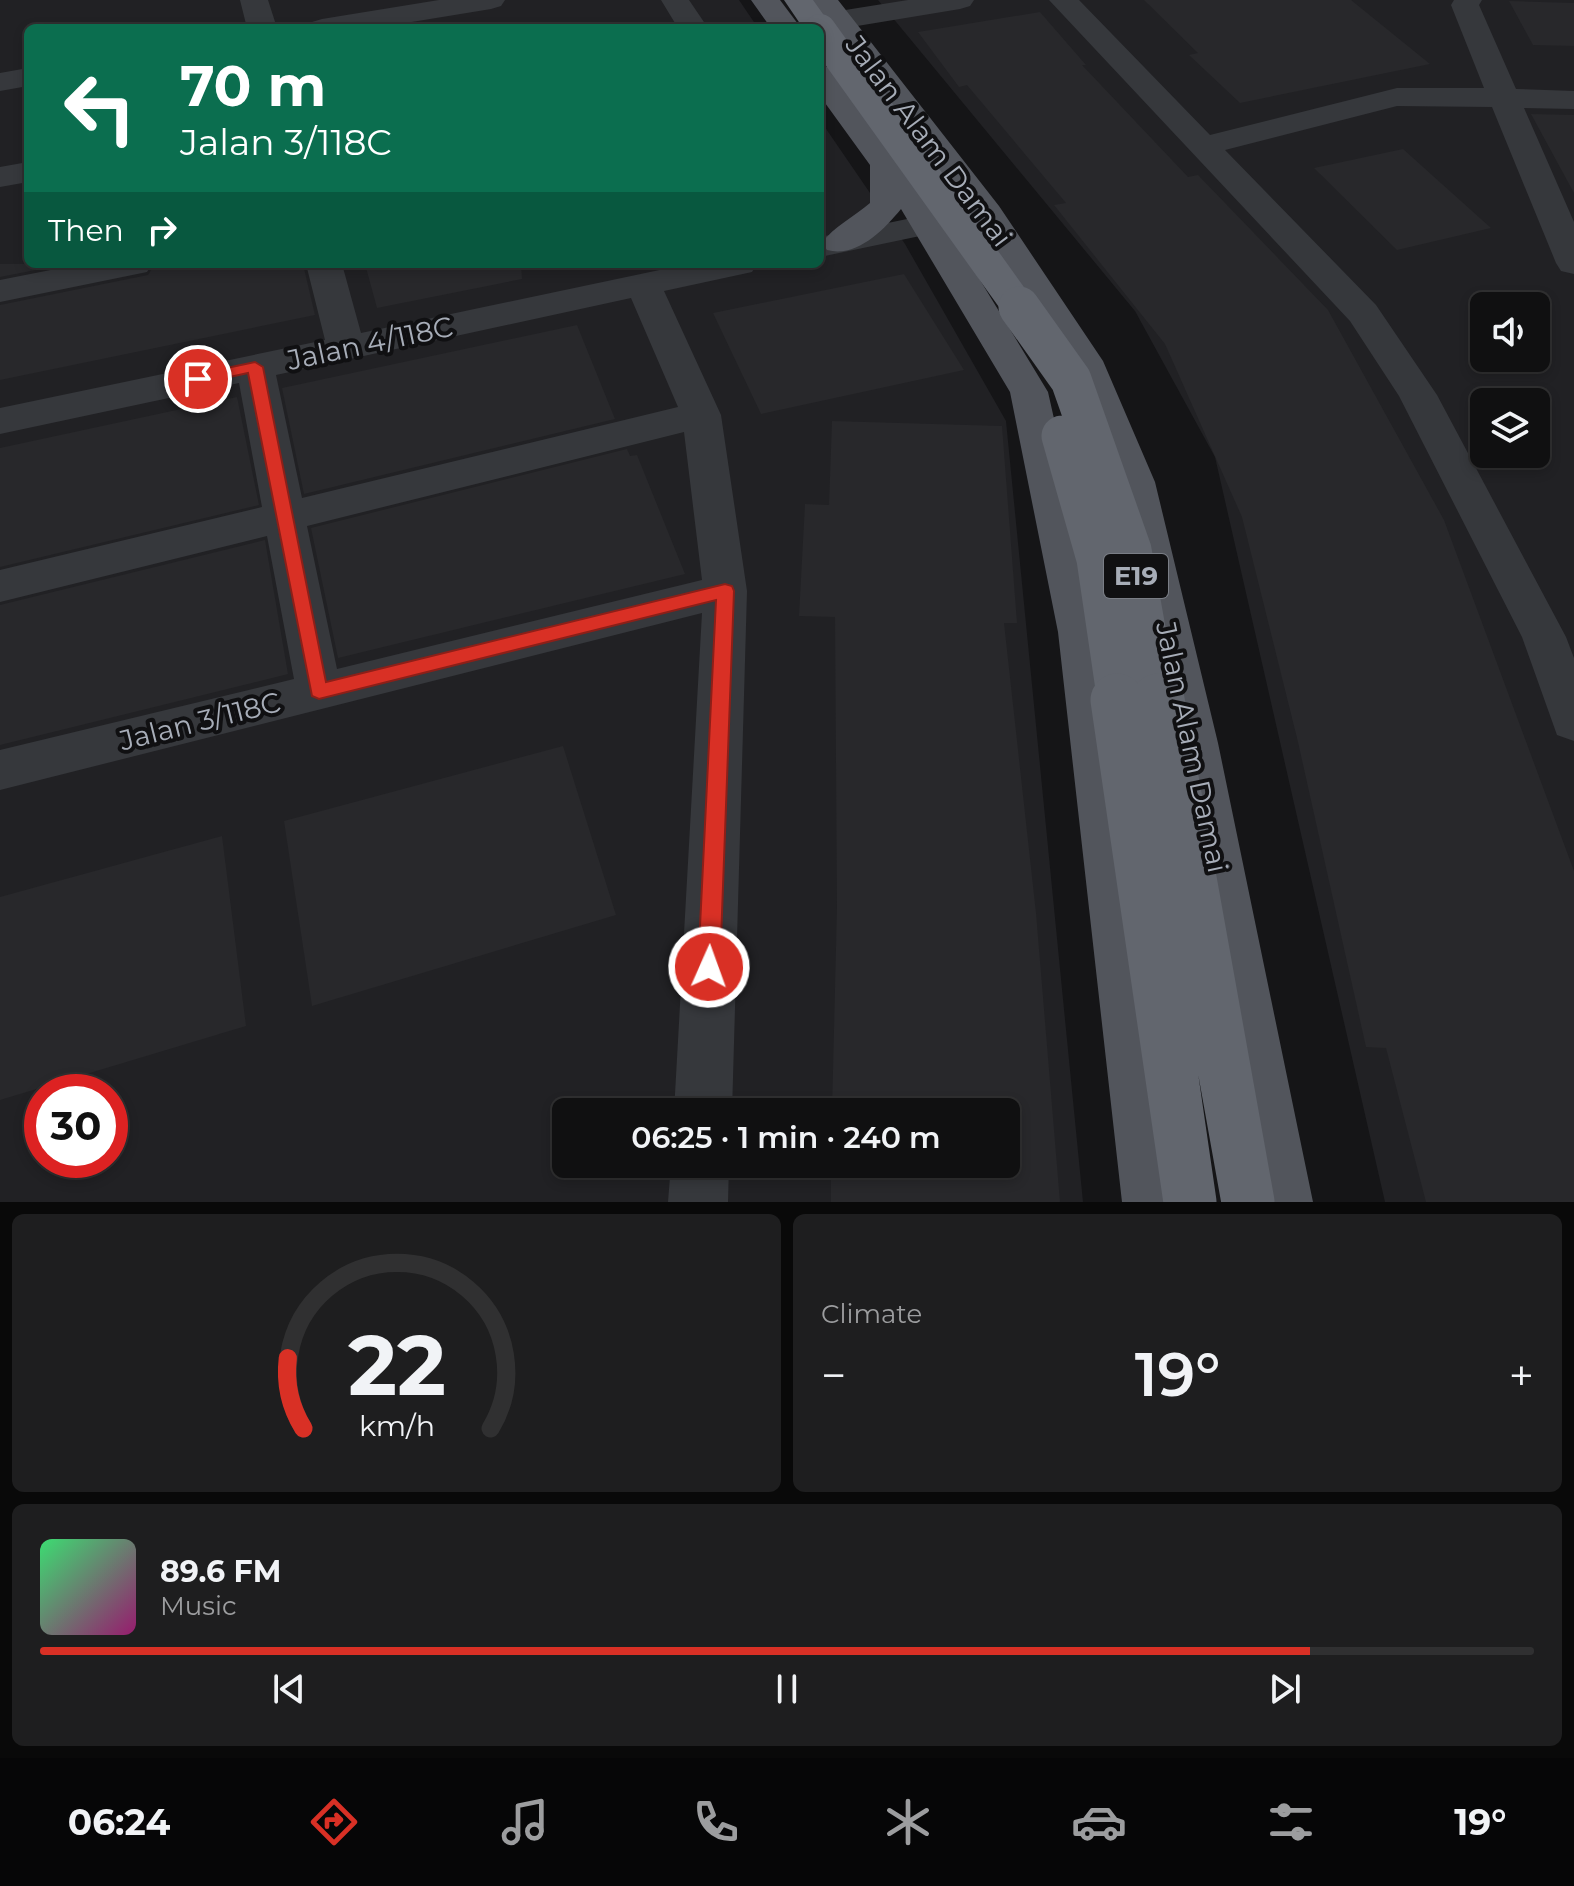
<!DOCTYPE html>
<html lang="en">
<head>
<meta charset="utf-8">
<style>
  :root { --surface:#101011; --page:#1e1e1f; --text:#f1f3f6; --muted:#9c9d9f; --line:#303031; --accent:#d93025 }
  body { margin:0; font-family:Montserrat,sans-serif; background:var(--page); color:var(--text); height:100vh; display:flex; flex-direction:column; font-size:30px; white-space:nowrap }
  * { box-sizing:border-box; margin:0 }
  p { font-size:26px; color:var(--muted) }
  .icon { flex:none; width:44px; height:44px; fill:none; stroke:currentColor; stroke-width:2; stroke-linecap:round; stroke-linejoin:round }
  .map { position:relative; height:1202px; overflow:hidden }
  .drawer { display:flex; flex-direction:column; gap:12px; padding:12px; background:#090909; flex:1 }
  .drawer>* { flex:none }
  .banner { position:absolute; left:24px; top:24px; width:800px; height:244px; border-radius:12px; box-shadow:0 4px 12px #0003,0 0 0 2px var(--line); background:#0b6e4f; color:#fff; overflow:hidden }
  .buttons { position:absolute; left:1470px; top:292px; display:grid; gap:16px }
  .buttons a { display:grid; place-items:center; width:80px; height:80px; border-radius:12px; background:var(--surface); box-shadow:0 4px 12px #0003,0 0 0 2px var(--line); font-size:40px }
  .speed { position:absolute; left:24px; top:1074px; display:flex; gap:16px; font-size:40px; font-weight:700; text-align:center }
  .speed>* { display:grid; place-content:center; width:104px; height:104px; border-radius:50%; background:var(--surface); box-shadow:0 4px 12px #0003,0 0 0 2px var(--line); line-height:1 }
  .speed .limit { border:12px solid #d22; background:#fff; color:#111 }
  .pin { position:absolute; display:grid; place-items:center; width:68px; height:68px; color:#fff; margin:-34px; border:4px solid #fff; border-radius:50%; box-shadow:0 2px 8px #0007 }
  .me { position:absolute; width:88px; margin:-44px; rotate:2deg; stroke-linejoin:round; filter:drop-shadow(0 0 6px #0008) }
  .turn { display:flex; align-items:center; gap:28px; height:168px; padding:0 24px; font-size:36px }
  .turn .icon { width:104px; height:104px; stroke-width:2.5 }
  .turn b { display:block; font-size:56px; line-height:68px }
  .then { display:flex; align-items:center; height:76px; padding:0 24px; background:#0003; gap:16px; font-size:30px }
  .big { font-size:60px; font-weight:600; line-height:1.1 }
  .drawer .tile { flex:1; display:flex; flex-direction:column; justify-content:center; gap:12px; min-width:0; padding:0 28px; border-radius:12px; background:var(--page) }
  .drawer .dial { align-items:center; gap:0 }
  .dial svg { height:208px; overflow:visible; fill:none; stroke:var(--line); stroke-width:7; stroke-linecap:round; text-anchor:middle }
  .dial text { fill:var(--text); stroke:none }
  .song { display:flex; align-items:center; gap:24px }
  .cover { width:96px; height:96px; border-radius:12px; background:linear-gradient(135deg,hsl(140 70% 55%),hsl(320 70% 35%)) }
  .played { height:8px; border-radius:4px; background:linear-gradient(90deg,var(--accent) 85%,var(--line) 85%) }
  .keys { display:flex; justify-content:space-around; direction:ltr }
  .heat { display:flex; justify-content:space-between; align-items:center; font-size:44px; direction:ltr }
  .drawer .tiles { flex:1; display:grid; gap:12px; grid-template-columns:1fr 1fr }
  .tile:last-child { grid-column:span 2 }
  .trip { position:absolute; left:552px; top:1098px; width:468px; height:80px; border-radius:12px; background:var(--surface); box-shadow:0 4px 12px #0003,0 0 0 2px var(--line); font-weight:600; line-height:80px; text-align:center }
  .tabs { display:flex; height:128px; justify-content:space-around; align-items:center; background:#060607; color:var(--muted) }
  .tabs .icon { width:56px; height:56px }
  .tabs .current { color:var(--accent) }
  .tabs b { font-size:36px; color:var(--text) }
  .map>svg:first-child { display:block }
</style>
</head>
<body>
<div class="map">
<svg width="1574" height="1202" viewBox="0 0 1574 1202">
  <rect width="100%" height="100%" fill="#151517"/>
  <path fill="#212124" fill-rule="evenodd" d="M0,0H739L758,28H28V264H820V120L905,244L1006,421L1083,1202H0ZM42,1092H110V1160H42ZM566,1112H1006V1164H566Z
    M878,0H1574V1202H1385L1215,457L1135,311ZM1484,306H1536V358H1484ZM1484,402H1536V454H1484Z"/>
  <path fill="#28282b" d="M1144,0H1351L1430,64L1240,103L1189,55L1198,53Z
    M1509,1L1574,3V46L1533,45Z
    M1040,12L1086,65H1082L1188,177L1198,175L1328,310L1444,520L1574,871V1202H1426L1386,1048L1366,1047L1298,742L1242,517L1165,344L1054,205L1066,203L967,85L959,87L918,32Z
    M1531,114L1574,115V193Z
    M1403,149L1491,228L1397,250L1314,168Z
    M0,264H66L0,277Z
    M155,264H303L315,315L0,380V305L148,275Z
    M365,264H521L522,279L377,308Z
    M904,274L964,370L761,414L713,313Z
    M577,325L615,419L304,494L282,388Z
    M237,397L259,505L0,567V448Z
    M832,421L1002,426L1017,623H1004L1036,913L1060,1202H831V1164H1006V1112H832L837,907L835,617L799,616L805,504L829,505Z
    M627,449L630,456L637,455L685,574L338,658L311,528Z
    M265,540L288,674L0,745V605Z
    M563,746L616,915L312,1006L284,821Z
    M222,836L246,1026L0,1100V897Z"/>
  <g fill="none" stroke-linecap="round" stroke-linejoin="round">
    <path fill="#36383c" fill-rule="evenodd" d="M240,0H268L277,28H247Z
      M439,0H505L501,6L491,9L375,28H307L312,22L322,19Z
      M661,0H689L708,28H678Z
      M908,0H974L970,6L960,9L839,29L829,26L824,20L829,14L839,11Z
      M1049,0H1079L1210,135L1397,88H1484L1451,5L1454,0H1482L1479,5L1516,89L1574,91V109L1524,108L1574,222V274L1561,271L1556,263L1492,107L1397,106L1225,150L1376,305L1437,395L1566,637L1574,658V741L1557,735L1522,637L1399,396L1350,321Z
      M28,68V86L0,91V73Z
      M28,162V182L0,187V167Z
      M970,206L982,209L987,216L982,223L820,257V237Z
      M81,264H152L147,272L0,302V280Z
      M306,264H342L361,333L688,264H757L752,272L664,291L721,415L747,591L732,1112H674L702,613L0,790V750L294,679L267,536L0,602V570L262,507L239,383L0,434V408L325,340ZM631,298L678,407L302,498L276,375ZM684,432L702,580L337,669L307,526Z
      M671,1164H729L728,1202H668Z"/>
    <path fill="#52555c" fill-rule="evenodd" d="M751,0H780L801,28H771Z
      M809,0H838L999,206L1103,361L1155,482L1218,743L1313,1202H1253L1170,743L1115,482L1071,370L973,217Z
      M820,65L831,68L946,224L1048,392L1102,632L1182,1202H1122L1058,632L1010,392L901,209C883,231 856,258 827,250L822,243C833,227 855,216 870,203V165L820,96Z"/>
    <path fill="#62666e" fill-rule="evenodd" d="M784,0H813L833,28L828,34L820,36V28H803Z"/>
    <path stroke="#62666e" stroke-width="32" d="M820,30L1020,309"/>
    <path stroke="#62666e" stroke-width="41" d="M1019,307L1071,380L1131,550L1158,702
      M1062,436L1097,559L1118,702"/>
    <path stroke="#62666e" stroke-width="53" d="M1117,700L1190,1202
      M1158,700L1248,1202"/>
  </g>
  <path fill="#d93025" stroke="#8d1f18" stroke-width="2" d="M255,362L263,367L326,682L725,584L732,586L734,591L720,967L717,974L709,977L702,974L698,967L716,600L319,699L312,696L248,373L198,384L190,379L198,374Z"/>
  <g text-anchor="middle" stroke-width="8" stroke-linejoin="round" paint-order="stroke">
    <rect fill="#101012" stroke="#7a7e86" stroke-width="2" x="1104" y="554" width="64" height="44" rx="6"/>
    <g font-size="26" font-weight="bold" fill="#a7adb8">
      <text x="1136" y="585">E19</text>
    </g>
    <g font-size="28" fill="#a7adb8" stroke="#101012">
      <text transform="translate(929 141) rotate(53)" y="10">Jalan Alam Damai</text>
      <text transform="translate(370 343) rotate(-12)" y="10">Jalan 4/118C</text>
      <text transform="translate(200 721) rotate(-14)" y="10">Jalan 3/118C</text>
      <text transform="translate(1192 747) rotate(78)" y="10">Jalan Alam Damai</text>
    </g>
  </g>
</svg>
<div class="buttons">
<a><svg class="icon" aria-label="sound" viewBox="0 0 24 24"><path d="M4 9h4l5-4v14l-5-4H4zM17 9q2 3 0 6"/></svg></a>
<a><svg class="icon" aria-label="layers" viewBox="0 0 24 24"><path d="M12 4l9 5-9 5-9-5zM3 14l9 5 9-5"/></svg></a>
</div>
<div class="speed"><div class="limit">30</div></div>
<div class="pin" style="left:198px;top:379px;background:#d93025"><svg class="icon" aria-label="arrive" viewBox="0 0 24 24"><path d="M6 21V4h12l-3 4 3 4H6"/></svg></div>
<svg class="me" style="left:709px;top:967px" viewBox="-20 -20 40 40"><circle r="17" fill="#d93025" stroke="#fff" stroke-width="3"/><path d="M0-11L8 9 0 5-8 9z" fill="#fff"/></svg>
<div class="trip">06:25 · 1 min · 240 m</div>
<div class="banner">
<div class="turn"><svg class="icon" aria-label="left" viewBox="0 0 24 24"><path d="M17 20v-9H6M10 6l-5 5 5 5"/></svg><div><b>70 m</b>Jalan 3/118C</div></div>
<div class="then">Then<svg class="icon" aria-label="right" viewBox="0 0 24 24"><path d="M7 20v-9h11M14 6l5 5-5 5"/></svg></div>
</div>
</div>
<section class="drawer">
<div class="tiles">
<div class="tile dial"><svg viewBox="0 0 100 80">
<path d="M14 69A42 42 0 1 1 86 69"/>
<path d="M14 69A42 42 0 0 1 8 42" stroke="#d93025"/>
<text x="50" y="56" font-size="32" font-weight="700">22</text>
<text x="50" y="72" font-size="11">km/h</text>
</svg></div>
<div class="tile"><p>Climate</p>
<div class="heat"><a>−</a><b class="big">19°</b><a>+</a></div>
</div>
<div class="tile">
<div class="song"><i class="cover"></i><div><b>89.6 FM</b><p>Music</p></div></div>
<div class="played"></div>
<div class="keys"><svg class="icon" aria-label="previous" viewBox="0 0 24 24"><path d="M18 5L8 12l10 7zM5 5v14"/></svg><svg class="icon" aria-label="pause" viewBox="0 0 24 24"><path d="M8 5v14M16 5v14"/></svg><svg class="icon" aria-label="next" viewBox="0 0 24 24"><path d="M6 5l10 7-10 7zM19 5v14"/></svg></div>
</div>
</div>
</section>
<nav class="tabs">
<b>06:24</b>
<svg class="icon current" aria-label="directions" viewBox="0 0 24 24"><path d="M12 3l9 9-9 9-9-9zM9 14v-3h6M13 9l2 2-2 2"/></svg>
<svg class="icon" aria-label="music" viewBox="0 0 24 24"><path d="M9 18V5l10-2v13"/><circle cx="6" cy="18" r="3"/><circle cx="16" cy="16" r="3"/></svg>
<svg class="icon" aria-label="phone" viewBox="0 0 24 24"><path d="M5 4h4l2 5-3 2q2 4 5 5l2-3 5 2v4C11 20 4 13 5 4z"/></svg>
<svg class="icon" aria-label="climate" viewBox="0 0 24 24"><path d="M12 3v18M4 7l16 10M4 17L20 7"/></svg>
<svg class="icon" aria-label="car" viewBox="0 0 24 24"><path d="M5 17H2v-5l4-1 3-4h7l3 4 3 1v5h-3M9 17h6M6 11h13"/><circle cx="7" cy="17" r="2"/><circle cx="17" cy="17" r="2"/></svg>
<svg class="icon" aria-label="filters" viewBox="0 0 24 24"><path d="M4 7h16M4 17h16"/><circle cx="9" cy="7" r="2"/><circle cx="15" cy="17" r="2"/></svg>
<b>19°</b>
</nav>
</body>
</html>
